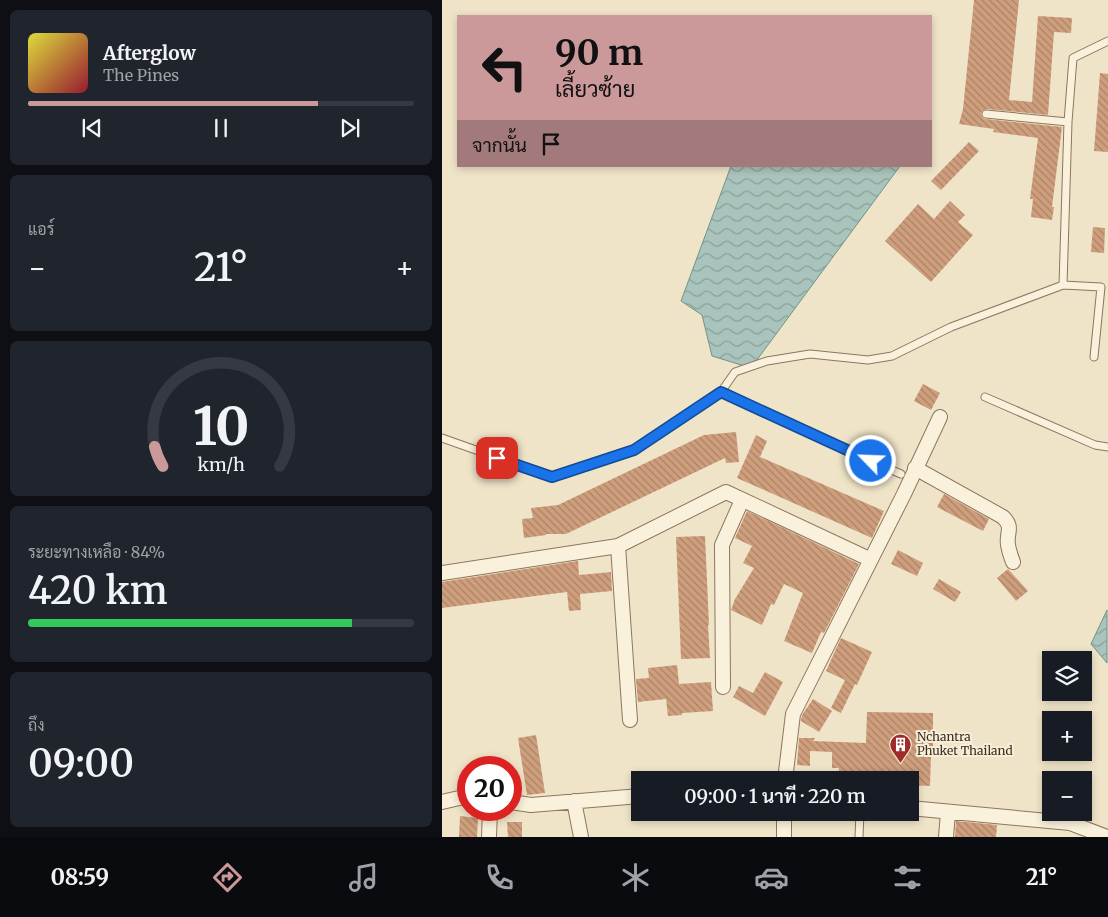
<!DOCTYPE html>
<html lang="th">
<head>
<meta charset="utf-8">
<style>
  :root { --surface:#171b24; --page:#20242c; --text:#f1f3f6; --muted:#9ea1a6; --line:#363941; --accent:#cc999b }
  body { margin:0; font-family:Merriweather,Sarabun,serif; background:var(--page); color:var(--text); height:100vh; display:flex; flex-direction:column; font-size:19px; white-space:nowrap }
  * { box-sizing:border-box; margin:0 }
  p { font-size:16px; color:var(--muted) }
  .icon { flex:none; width:28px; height:28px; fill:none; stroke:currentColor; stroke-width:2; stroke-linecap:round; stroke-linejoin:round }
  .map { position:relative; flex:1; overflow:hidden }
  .details { display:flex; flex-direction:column; gap:10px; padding:10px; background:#0d0f14; width:442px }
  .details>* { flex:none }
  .top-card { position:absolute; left:15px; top:15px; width:475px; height:152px; border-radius:0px; box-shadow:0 2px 8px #0003; background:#cc999b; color:#111; overflow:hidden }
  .fabs { position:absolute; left:600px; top:651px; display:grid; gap:10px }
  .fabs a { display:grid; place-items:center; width:50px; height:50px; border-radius:0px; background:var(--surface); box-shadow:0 2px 8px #0003; font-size:25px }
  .speed { position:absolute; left:15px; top:756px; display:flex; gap:10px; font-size:25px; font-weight:700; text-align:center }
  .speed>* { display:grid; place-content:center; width:65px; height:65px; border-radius:50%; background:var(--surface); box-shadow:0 2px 8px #0003; line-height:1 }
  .speed .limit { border:8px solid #d22; background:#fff; color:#111 }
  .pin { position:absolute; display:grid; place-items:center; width:42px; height:42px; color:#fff; margin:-21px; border-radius:10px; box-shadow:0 2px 8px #0006 }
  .me { position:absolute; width:55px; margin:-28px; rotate:294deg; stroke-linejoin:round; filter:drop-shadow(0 0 4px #0008) }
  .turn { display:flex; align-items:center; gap:18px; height:105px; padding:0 15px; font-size:22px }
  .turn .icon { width:65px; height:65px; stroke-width:2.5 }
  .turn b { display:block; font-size:35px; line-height:42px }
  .then { display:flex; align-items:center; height:48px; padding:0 15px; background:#0003; gap:10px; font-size:19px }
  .big { font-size:38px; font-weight:600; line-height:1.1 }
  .details .widget { flex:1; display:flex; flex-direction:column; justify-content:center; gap:8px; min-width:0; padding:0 18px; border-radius:8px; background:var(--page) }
  .details .dial { align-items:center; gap:0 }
  .dial svg { height:130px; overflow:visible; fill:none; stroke:var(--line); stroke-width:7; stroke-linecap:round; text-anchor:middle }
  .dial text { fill:var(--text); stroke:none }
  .song { display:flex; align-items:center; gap:15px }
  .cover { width:60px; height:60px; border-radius:8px; background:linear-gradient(135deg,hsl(60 70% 55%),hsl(350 70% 35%)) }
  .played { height:5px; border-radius:2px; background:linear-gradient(90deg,var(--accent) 75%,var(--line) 75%) }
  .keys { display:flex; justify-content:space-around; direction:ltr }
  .heat { display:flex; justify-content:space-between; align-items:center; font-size:28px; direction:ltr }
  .charge { height:8px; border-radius:4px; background:linear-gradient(90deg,#34c759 84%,var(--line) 0) }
  .trip { position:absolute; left:189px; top:771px; width:288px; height:50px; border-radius:0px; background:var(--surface); box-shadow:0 2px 8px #0003; font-weight:600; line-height:50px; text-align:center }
  .dock { display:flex; height:80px; justify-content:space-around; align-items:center; background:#090b0e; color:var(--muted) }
  .dock .icon { width:35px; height:35px }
  .dock .selected { color:var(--accent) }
  .dock b { font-size:22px; color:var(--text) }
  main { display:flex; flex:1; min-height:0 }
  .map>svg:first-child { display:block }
</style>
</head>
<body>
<main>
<section class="details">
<div class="widget">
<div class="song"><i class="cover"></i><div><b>Afterglow</b><p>The Pines</p></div></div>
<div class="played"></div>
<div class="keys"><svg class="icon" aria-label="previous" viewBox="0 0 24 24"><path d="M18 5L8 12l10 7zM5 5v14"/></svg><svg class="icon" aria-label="pause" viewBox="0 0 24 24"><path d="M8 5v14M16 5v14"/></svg><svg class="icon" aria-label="next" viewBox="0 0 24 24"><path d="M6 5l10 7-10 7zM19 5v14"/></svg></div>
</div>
<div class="widget"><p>แอร์</p>
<div class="heat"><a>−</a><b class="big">21°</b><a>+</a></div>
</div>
<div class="widget dial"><svg viewBox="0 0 100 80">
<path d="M14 69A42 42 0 1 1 86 69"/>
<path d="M14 69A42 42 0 0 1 9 57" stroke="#cc999b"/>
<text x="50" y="56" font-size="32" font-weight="700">10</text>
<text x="50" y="72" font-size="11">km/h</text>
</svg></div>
<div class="widget"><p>ระยะทางเหลือ · 84%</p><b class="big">420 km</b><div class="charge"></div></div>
<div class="widget"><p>ถึง</p><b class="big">09:00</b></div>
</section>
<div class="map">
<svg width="666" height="837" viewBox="0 0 666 837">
  <defs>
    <pattern id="water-waves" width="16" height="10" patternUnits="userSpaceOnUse" patternTransform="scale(1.25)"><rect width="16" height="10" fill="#a9c4bc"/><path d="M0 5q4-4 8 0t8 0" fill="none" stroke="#8ba098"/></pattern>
    <pattern id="building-back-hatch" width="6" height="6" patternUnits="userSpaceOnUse" patternTransform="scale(1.25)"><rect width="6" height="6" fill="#cf9f7d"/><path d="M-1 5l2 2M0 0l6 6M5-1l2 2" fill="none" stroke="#a98266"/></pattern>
  </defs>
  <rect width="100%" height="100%" fill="#f0e4c8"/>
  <path fill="url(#water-waves)" stroke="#6f938a" d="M289,166H458L309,368L270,356L260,315L239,301Z
    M665,610V663L649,644Z"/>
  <path fill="url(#building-back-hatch)" d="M532,0H577L567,100L590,102L596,16L630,18L629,33L612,32L606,115L545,109L540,111L539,114L541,118L543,119L620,127L610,207H612L610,220L589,217L591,199H588L596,138L551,132L552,129L517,124L521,109Z
    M658,73L666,74V152L652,151Z
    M527,142L537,151L499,190L489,181Z
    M508,201L523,215L516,222L531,235L489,282L443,241L476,204L492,219Z
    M651,227L663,228L662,253L649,252Z
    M481,384L498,393L489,410L472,401Z
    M294,432L297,462L284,463L283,458L124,534H104V535L82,538L80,519L91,518L89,508L116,505L262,435Z
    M314,435L325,441L318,457L442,511L430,538L295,478Z
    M502,494L547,519L541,531L495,507Z
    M305,511L417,564L382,633L379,632L370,653L342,641L361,593L342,584L332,605L329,604L320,625L289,610L293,599L312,568L301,563L310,546L293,538Z
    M263,536L267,625H266L268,658L239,659L234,537Z
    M456,550L481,563L475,576L449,564Z
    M136,561L137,575L169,572L170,591L138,594L139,610L127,611L125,592L0,608V582Z
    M566,569L586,591L574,601L555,578Z
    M497,579L519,592L513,602L491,589Z
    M399,638L430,652L415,685L413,684L399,713L389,708L403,680L384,671Z
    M235,665L237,684L269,682L271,711L240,713V715L226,716L224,699L196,702L194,679L207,678L206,668Z
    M323,672L341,682L323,716L291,697L297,686L311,693Z
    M371,699L390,711L377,732L359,721L360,715Z
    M425,712L491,713V755H489L488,786L468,785V780H396L397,768H390V752L368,751V766L355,765L357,738H373L371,741L424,743Z
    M94,735L103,793L85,795L76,738Z
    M18,816L36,818L35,837H17Z
    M514,821L555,825L554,837H513Z
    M65,822H80V837H66Z"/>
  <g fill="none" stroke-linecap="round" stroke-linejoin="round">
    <defs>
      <path id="service" d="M544,114L626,122
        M621,285L659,287L652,357
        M279,392L293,372L325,361L368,354L426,360L450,356L509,327L621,285L626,122L631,58L666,41
        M543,397L653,445L666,447
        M0,438L110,477L192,449L279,392L383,441L459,474
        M417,837L418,812"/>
      <path id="minor" d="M473,468L561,517C572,528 564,532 566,545C567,551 569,557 571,562
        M176,546L188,720
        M0,573L176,546L284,492L423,557
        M281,687L280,545L300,500
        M343,780L351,714L462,494L498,417
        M132,801L139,837
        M0,802L26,796
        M69,802L89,805L198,796
        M468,808L628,823L665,837
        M342,812V837
        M47,837L48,810
        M504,837L506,812"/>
    </defs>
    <use href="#service" stroke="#8d765c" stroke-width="9"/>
    <use href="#minor" stroke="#8d765c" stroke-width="16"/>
    <use href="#service" stroke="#faf1dc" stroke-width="7"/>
    <use href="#minor" stroke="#faf1dc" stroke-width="14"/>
  </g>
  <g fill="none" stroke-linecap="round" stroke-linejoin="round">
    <defs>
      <path id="route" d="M55,458L110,477L192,450L279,392L429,461"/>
    </defs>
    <use href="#route" stroke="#114b97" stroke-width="12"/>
    <use href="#route" stroke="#1a73e8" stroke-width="9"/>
  </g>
  <defs>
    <symbol id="building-pin" viewBox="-11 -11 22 30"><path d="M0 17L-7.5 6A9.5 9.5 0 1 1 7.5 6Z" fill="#9e2a2b" stroke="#f7eed8"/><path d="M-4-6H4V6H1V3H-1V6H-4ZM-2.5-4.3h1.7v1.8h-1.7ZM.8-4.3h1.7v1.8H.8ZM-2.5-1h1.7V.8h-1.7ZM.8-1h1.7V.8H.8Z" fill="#fff"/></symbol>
  </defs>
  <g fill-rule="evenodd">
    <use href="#building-pin" x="446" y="732" width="25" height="34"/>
  </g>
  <g text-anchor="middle" stroke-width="4" stroke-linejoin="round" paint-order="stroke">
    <g font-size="12" fill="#3d2e20" stroke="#f7eed8" text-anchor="start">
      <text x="475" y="741">Nchantra<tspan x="475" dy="14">Phuket Thailand</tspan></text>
    </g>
  </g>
</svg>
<div class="fabs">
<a><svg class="icon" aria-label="layers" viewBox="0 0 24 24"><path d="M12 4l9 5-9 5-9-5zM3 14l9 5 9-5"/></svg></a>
<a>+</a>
<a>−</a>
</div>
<div class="speed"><div class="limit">20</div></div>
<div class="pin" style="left:55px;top:458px;background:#d93025"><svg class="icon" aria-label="arrive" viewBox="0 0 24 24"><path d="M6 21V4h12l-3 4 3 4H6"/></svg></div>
<svg class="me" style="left:429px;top:461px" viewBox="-20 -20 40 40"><circle r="17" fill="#1a73e8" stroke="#fff" stroke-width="3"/><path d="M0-11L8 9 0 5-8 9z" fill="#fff"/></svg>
<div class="trip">09:00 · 1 นาที · 220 m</div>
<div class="top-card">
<div class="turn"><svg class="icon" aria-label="left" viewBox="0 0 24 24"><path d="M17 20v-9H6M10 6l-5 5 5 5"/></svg><div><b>90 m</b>เลี้ยวซ้าย</div></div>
<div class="then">จากนั้น<svg class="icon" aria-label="arrive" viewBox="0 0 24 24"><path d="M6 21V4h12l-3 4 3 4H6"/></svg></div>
</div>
</div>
</main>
<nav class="dock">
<b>08:59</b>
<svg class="icon selected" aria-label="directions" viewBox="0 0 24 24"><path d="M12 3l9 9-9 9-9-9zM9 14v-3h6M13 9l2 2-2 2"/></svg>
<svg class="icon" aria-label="music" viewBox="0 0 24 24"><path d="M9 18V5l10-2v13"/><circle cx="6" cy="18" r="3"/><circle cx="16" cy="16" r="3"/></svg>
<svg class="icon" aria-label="phone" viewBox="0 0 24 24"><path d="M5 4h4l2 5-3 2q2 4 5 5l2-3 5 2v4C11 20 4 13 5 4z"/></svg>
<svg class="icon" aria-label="climate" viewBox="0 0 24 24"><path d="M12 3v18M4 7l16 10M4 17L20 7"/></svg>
<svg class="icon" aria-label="car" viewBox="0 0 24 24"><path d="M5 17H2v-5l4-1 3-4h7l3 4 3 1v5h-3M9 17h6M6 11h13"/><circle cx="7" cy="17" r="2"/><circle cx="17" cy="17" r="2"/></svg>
<svg class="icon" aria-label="filters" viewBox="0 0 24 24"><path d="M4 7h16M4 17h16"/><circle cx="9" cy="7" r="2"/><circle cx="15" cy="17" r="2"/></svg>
<b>21°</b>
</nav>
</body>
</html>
